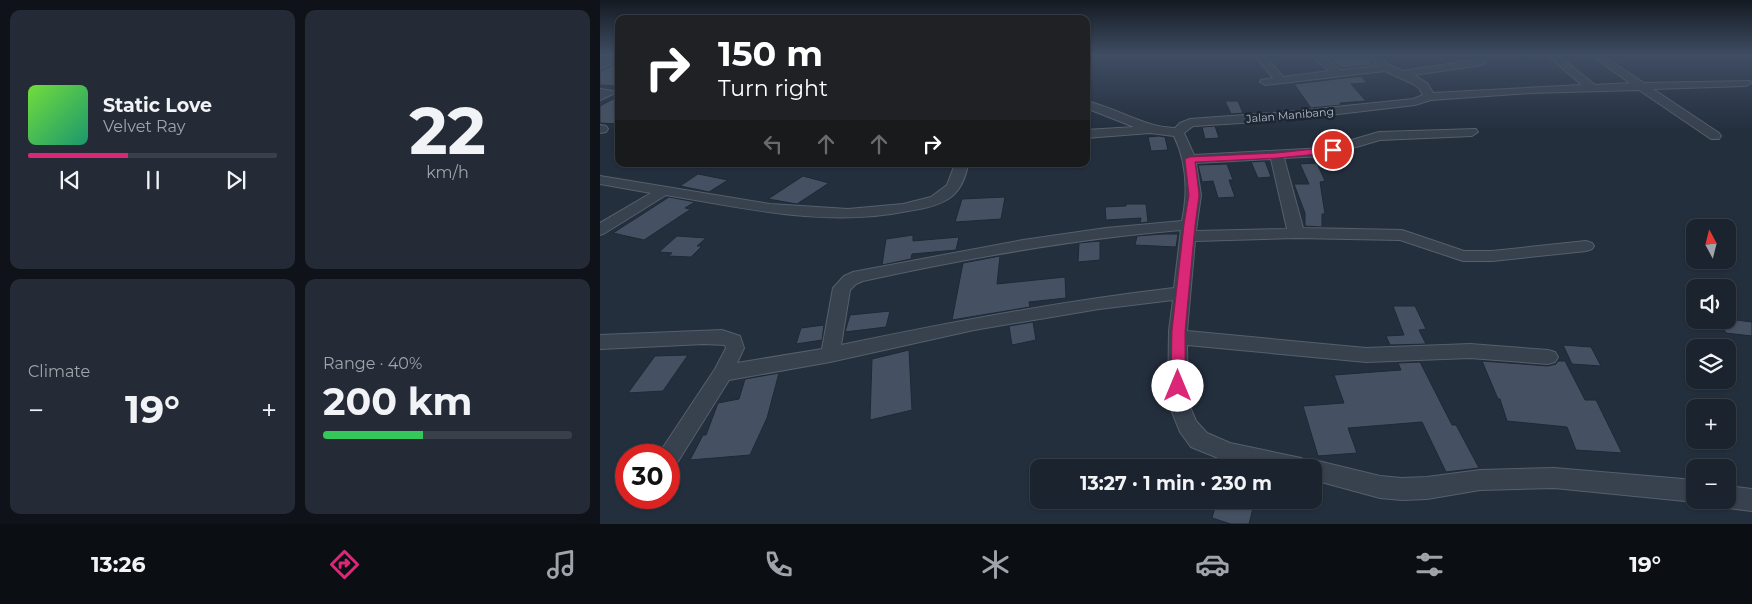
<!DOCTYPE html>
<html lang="en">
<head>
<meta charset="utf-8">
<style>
  :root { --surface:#1b232e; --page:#242b36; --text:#f1f3f6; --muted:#a0a4aa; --line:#39404a; --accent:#db2777 }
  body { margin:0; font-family:Montserrat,sans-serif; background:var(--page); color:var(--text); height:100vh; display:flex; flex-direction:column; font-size:19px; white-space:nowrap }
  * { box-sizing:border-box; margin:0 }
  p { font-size:16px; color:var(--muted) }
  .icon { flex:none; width:28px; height:28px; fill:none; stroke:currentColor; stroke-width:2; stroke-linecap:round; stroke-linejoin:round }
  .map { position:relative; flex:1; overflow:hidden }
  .sheet { display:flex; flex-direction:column; gap:10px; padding:10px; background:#0f1319; width:600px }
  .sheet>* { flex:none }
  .top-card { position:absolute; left:15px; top:15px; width:475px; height:152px; border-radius:10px; box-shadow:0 1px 4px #0004,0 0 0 1px var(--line); background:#202124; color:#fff; overflow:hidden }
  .needle { width:32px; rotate:353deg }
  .controls { position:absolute; left:1086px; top:219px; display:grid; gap:10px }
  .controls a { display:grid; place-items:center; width:50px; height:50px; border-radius:10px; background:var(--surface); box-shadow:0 1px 4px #0004,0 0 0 1px var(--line); font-size:25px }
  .speed { position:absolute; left:15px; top:444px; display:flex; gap:10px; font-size:25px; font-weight:700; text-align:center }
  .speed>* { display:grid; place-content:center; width:65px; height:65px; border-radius:50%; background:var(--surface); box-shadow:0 1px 4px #0004,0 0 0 1px var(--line); line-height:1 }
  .speed .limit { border:8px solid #d22; background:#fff; color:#111 }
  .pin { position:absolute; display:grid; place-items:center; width:42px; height:42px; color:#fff; margin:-21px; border:2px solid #fff; border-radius:50%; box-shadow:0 1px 5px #0007 }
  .me { position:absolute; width:55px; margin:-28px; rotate:0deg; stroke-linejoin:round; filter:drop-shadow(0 0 4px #0008) }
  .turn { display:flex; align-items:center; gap:18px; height:105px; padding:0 20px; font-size:22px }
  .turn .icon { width:65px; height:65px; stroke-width:2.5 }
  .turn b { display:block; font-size:35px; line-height:42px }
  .lanes { display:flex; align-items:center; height:48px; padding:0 20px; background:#0003; justify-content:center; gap:25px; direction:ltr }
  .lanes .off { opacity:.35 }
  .big { font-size:38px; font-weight:700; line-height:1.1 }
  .sheet .tile { flex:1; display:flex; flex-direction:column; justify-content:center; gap:8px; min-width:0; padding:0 18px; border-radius:10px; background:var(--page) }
  .sheet .dial { align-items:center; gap:0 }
  .dial b { font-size:65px; line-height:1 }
  .song { display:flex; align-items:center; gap:15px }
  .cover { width:60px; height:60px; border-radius:8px; background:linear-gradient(135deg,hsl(100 70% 55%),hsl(160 70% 35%)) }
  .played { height:5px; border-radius:2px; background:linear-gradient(90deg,var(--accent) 40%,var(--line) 40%) }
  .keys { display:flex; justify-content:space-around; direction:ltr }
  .heat { display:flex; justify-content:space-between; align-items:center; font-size:28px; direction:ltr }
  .charge { height:8px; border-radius:4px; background:linear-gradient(90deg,#34c759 40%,var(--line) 0) }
  .sheet .tiles { flex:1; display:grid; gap:10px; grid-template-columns:repeat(2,1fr) }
  .trip { position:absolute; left:430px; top:459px; width:292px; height:50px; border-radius:10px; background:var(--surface); box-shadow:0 1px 4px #0004,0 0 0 1px var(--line); font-weight:700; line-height:50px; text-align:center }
  .dock { display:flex; height:80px; justify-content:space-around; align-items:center; background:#0b0e12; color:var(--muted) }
  .dock .icon { width:35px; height:35px }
  .dock .current { color:var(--accent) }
  .dock b { font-size:22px; color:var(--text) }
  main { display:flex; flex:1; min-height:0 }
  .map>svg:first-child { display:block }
</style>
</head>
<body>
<main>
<section class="sheet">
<div class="tiles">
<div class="tile">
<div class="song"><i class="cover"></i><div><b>Static Love</b><p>Velvet Ray</p></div></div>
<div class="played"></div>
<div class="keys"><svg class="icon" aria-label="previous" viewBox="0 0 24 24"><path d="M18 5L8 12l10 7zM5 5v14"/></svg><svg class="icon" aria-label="pause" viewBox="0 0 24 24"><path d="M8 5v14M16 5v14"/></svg><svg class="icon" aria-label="next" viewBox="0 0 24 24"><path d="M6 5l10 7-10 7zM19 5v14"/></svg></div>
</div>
<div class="tile dial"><b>22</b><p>km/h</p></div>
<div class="tile"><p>Climate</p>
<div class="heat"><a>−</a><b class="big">19°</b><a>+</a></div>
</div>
<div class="tile"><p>Range · 40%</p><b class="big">200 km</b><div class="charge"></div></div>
</div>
</section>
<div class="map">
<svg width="1152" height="524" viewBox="0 0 1152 524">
  <rect width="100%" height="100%" fill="#242f3e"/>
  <path fill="#455162" stroke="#1f2835" d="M725,56H767L773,65L742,68Z
    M15,64H19V86L0,85V71Z
    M761,76L767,83L751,84L766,101L740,103L741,105L711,108L694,84Z
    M19,96V124L0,123V106Z
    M625,101H638L643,113L631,114Z
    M615,126L619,138L605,139L602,127Z
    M559,136L565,137L568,150L551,151L548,137Z
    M665,161L671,177L658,178L651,162Z
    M717,163L725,181L720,182L725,214H722V227L705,226V213L694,184H709L700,164Z
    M627,164L633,180H629L635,197L618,198L613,181L602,182L598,165Z
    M98,174L128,180L109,192L80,186Z
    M203,176L229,183L197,204L168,199Z
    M69,197L95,202L85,208L91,209L44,240L13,233Z
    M405,197L401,219L355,222L362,199Z
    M526,204H546L548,222L540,223L541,218L506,220L505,207L526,206Z
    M563,234H578L576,247L535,245L537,236Z
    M313,235V241L359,237L356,250L312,254L311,259L282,265L286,239Z
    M77,236L106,238L97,246H102L91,257L68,256L72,253L59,252Z
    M500,241V260L478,262L479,243Z
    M400,256L397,284L465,277L466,298L429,302L430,307L352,320L363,263Z
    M793,306H815L826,329L819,330L826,344L790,345L786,336L804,335Z
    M290,311L286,327L245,332L250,315Z
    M1128,319L1152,322V336L1126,333L1118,320Z
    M433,322L436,340L412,345L409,326Z
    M224,325L222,340L196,344L201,328Z
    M963,345L991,347L1001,366L972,364Z
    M309,350L312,410L270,420L272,359Z
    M88,355L63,391L28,393L55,356Z
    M882,361L948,366L956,364L958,361H965L985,400H996L1022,453L976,450L967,427L907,421L900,399H898Z
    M820,362L852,425H856L879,468L846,472L822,422L748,428L757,453L718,456L703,406L744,403L734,375L801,370L798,363Z
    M179,373L167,418L150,455L90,460L103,435H106L118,403L139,399L145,379Z
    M617,500H655L649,524H631L612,518Z"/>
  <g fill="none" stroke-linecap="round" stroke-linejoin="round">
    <defs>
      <path id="minor" d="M12,56H19V60L0,69V62Z
        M655,56H665L683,77L729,71L711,56H722L741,70L777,66L769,56H779L789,65L803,71L881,59L886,62L881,65L814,75L827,83L833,93L982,85L948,56H959L995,85L1030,83L992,56H1003L1044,83L1150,81L1151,83L1146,86L1053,89L1119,133L1121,136L1119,139H1111L1039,90L930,93L831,100L815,105L687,120L593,126L584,133L594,155L724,148L779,132L876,129L878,132L872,136L780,140L725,156L684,158L703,228L802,230L864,251H892L986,241L992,243L994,246L992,249L986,251L892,261H863L800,240L696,238L595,241L587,331L766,348L870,344L948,350L955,352L958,357L955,362L948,364L870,358L766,362L587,345L588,402L596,421L607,433L630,443L701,458L709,462L714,460L780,476L802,478L827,477L880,470L954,468L1095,480V500H1099L1095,502L954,488L880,490L827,499L802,500L780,498L714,480V468H654L628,462L591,447L580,432L568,402L569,331L573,300L499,309L374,330L230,362L129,380L77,463L69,466V455H58L115,369L126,348L125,345L104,344L0,349V335L122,330L140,336L144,348L137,363L222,349L233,288L244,276L253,272L423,240L506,228L582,221C588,192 587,163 574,136L550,133L486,138V130L534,127L486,108V101C517,108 543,127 575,128L580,123L590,119L687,112L813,99L823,95L819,88L813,84L785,71L665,85L660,82L661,80L673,78ZM671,159L687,229L596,231L601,195L596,163ZM581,230L574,288C462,301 352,322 241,345L250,290L256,284L263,281C368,258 474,239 581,230Z
        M0,89L13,91L15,93L0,100Z
        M0,125L6,126L8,129L6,132L0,133Z
        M355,164H368C366,176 361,189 351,197C339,206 322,209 308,211C226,228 146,208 66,195L5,233L0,235V223L51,193L0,184V176L170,204L248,209L303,204L331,197L347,185Z
        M1128,486L1152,489V511L1128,508L1120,505L1118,500H1128Z"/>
    </defs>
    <use href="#minor" stroke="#565f6c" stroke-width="2"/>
    <use href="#minor" fill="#38414e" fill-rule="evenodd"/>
  </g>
  <linearGradient id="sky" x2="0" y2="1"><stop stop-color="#141a22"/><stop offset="0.43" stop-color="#3f4d63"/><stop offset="1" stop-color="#3f4d63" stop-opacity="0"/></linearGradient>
  <rect width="1152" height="129" fill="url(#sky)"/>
  <path fill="#db2777" stroke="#8e194d" d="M733,147L738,150L737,152L677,158L595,162L599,195L595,225L585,331V386L583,390L578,391L573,390L571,386L572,331L584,225L589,195L585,159L590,157L677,153Z"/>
  <g text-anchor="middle" stroke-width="5" stroke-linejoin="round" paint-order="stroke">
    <g font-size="11" fill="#b4bcc9" stroke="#1d2633">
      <text transform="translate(690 115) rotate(-5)" y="4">Jalan Manibang</text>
    </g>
  </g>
</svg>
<div class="controls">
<a><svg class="needle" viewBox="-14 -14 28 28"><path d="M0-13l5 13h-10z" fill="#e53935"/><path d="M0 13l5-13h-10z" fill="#a0a4aa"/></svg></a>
<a><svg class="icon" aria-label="sound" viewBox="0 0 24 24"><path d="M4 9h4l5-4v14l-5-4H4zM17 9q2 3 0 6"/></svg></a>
<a><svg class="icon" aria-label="layers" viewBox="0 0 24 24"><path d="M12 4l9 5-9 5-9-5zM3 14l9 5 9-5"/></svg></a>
<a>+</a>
<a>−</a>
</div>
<div class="speed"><div class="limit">30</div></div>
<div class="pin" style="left:733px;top:150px;background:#d93025"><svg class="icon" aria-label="arrive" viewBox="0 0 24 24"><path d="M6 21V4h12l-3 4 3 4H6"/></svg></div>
<svg class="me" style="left:578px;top:386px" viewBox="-20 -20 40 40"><circle r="19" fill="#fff"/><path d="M0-13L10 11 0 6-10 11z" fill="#db2777"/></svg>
<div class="trip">13:27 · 1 min · 230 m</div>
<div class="top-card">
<div class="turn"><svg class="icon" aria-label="right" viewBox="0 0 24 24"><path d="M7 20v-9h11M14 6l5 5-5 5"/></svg><div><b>150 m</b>Turn right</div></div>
<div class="lanes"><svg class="icon off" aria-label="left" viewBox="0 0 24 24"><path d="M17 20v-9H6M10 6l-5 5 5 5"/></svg><svg class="icon off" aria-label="ahead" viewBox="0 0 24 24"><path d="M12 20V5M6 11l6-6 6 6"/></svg><svg class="icon off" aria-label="ahead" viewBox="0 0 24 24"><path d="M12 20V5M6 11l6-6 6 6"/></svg><svg class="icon" aria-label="right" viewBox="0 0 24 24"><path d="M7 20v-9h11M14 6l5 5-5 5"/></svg></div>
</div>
</div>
</main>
<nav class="dock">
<b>13:26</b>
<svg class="icon current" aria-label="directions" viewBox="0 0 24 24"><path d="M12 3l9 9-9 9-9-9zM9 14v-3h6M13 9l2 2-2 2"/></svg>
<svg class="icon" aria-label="music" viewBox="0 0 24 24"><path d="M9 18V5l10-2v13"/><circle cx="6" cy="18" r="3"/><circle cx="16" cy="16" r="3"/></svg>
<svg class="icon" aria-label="phone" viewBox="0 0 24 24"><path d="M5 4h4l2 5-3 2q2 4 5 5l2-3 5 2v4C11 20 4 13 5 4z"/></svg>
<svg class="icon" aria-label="climate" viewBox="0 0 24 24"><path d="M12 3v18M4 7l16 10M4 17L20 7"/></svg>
<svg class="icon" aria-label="car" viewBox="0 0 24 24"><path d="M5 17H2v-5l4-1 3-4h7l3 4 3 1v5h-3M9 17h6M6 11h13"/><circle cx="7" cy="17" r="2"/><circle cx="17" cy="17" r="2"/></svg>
<svg class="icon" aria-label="filters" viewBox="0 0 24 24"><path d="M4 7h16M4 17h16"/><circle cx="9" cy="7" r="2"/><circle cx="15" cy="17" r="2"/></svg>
<b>19°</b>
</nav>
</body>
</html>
